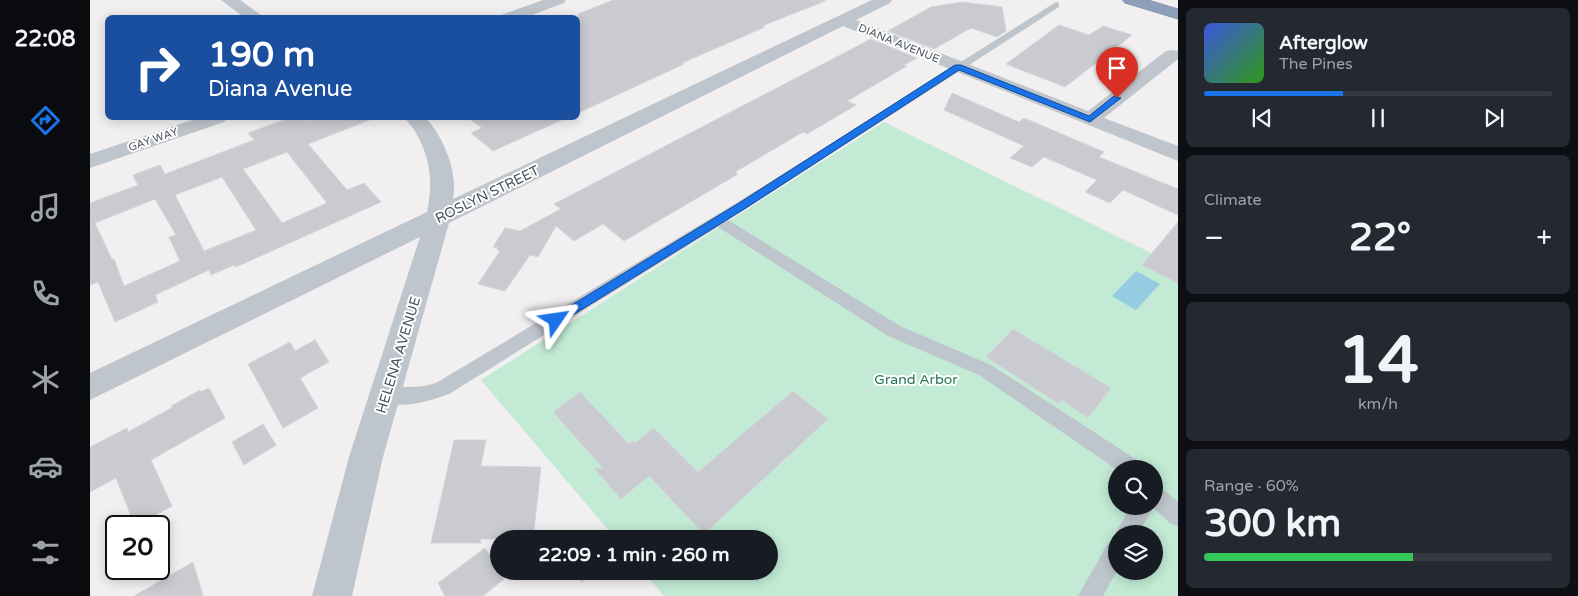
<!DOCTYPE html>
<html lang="en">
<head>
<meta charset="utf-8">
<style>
  :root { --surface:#171b24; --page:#242831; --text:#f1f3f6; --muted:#9ea1a6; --line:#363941; --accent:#1a73e8 }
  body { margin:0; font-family:"Varela Round",sans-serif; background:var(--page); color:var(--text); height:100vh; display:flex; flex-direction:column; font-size:19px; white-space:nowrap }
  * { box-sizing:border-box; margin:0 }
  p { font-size:16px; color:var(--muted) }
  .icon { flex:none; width:28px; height:28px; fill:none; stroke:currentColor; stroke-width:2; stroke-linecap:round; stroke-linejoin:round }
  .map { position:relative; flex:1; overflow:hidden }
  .panel { display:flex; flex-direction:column; gap:8px; padding:8px; background:#0d0f14; width:400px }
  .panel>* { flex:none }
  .guide { position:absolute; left:15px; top:15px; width:475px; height:105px; border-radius:8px; box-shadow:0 2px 12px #0003; background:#1a4fa0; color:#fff; overflow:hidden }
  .buttons { position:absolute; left:1018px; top:460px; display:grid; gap:10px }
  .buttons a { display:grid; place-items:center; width:55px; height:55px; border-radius:50%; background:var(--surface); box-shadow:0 2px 12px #0003; font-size:25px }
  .speed { position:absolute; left:15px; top:515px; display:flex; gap:10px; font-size:25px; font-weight:700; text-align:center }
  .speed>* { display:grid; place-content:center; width:65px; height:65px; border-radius:50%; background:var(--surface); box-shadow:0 2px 12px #0003; line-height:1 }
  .speed .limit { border:2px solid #111; border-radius:8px; background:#fff; color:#111 }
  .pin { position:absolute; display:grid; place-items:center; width:42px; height:42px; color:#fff; margin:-51px -21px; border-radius:50% 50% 50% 0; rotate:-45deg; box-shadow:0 0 5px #0007 }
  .pin .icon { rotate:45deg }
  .me { position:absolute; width:55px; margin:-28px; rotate:58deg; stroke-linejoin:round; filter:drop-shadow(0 0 4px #0008) }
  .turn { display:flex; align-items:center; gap:18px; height:105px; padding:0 20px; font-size:22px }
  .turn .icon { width:65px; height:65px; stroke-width:2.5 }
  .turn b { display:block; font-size:35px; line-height:42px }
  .big { font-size:38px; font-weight:700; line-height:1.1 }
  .panel .tile { flex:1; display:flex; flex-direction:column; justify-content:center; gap:8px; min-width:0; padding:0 18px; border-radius:8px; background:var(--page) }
  .panel .dial { align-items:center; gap:0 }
  .dial b { font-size:65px; line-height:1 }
  .song { display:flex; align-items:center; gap:15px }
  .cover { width:60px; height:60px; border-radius:8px; background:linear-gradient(135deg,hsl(230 70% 55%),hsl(110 70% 35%)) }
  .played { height:5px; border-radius:2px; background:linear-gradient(90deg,var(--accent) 40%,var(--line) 40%) }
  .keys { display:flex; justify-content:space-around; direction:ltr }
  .heat { display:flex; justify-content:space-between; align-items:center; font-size:28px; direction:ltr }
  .charge { height:8px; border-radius:4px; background:linear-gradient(90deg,#34c759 60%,var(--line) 0) }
  .trip { position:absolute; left:400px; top:530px; width:288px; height:50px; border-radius:25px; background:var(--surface); box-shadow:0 2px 12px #0003; font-weight:700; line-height:50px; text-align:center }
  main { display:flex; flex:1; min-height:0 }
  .dock { display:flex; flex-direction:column; width:90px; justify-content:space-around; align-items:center; background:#090b0e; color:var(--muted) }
  .dock .icon { width:35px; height:35px }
  .dock .selected { color:var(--accent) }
  .dock b { font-size:22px; color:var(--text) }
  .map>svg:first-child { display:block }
</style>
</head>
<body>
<main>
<nav class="dock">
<b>22:08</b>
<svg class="icon selected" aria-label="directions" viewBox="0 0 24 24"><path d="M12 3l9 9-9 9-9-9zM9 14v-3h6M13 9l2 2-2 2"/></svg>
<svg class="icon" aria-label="music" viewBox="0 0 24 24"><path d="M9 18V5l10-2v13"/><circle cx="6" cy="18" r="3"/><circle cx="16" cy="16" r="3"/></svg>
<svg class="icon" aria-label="phone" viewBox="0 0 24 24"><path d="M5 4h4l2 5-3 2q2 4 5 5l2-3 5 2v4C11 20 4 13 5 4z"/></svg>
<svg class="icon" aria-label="climate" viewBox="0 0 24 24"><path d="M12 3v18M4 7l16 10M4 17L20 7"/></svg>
<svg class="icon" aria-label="car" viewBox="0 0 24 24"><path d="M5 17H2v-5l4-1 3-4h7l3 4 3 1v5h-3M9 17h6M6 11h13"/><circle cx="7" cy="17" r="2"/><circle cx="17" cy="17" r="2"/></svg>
<svg class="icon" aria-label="filters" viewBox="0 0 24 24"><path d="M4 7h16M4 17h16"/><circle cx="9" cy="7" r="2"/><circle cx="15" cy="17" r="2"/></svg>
</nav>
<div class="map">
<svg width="1088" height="596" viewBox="0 0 1088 596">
  <rect width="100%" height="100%" fill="#f1efef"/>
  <path fill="#c2ead4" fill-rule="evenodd" d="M794,122L1088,266V596H574L553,571H679V539H526L391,380ZM1026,469H1064V506H1026ZM1026,534H1064V571H1026Z"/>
  <path fill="#94cce2" d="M1046,271L1070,284L1046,310L1022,296Z"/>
  <path fill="#c9cbd1" stroke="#d4d5da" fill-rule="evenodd" d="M523,0H735V1L672,26L675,27L592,63L594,64L488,113V14Z
    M872,2L912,7L916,31L907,37L881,28L844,49L798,31L841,7Z
    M969,25L999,35L1013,26L1042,35L975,87L916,64Z
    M781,39L827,58L814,65L817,66L757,101L766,105L717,134L713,132L645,172L648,174L534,241L513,224L484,241L466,226L448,257L440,255L415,291L388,284L410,251L407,250L408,248L403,247L415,228L430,231L471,209L464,204Z
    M862,93L929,122L934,118L1014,152L1009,157L1088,189V215L1033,190L1020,203L995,192L1007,180L954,157L942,167L920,158L934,146L854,110Z
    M200,118H212L216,121L226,118H282V119L218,144L257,190L274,183L291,202L146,267L144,265L121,275L119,270L65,295L68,302L25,322L8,282L0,285V203L48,185L43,175L70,165L75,174L164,140L158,133ZM197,152L237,203L192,223L153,169ZM132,177L166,230L114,251L85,195ZM65,199L86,235L79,237L90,261L34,286L24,259L22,260L5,223Z
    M378,118H476L403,151L381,133L392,128Z
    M1088,222V283L1052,265Z
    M923,329L1021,388L998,418L972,400L969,404L896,357Z
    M225,340L239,362L210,378L228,408L193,428L158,364L200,342L205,351Z
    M119,388L135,418L61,460L82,506L45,526L26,478L0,492V447L37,428L38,432L83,407L81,406L110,390L111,392Z
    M703,391L738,419L614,534L559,476L531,499L504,468H513L463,412L490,392L539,444L544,441L545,443L564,428L608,472Z
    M173,424L186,445L154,465L142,442Z
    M364,440H396L391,466L451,467L443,539H389L392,543H341Z
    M395,548L415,578L393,596H355L348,583Z
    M103,562L113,596H44Z
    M483,571H504L492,582Z"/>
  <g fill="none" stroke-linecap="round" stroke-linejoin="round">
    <defs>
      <path id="highway" d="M1033,0H1058L1088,9V19L1035,3Z"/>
    </defs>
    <use href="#highway" stroke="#7789a4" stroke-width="1"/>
    <path fill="#bfc5cc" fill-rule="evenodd" d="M966,2L969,3V7L638,220L810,326L901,365L1050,462L1053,469H1026L889,375L798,336L628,227L359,394C338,402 311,409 289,402L287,396L289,390C307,384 327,390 346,383L648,202Z
      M1064,485L1071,488L1088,502V526L1080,523L1063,508L1048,534H1026V537L1025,534L1041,506H1064Z
      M1026,540L1027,571L1013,596H988L1018,543Z"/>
    <path fill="#bfc5cc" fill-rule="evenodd" d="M131,0H150L175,18H155Z
      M453,0H476L474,3L434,18H409L411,15Z
      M782,0H802L800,3L766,20L998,111L1076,51L1082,50L1088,51V59L1014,118L1088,146V161L753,26L359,223L293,457L262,596H222L259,457L330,237L0,400V373L337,212C343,183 341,160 326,133C323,127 318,123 315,118H336C354,138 368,172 363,199Z
      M108,118H137L134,122L0,168V154Z"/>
    <use href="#highway" fill="#8c9eb8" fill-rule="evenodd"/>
  </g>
  <path fill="#1a73e8" stroke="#114b97" d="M865,65H871L999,116L1024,96L1031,98L1000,122L869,70L656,208L470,323H462L460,320L462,317L649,203Z"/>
  <g text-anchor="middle" stroke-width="4" stroke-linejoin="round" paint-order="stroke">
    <g font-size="11" fill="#49515a" stroke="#fff">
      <text transform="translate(809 43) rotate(22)" y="4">DIANA AVENUE</text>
      <text transform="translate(63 139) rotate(-19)" y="4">GAY WAY</text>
    </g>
    <g font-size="14" fill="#49515a" stroke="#fff">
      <text transform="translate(397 194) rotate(-26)" y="5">ROSLYN STREET</text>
      <text transform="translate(308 355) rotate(-73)" y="5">HELENA AVENUE</text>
    </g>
    <g font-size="14" fill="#217451" stroke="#fff">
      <text x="826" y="384">Grand Arbor</text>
    </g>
  </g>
</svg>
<div class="buttons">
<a><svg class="icon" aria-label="search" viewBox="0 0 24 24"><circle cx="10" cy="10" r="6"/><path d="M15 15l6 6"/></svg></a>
<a><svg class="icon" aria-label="layers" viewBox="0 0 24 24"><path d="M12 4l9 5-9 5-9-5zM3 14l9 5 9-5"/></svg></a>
</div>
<div class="speed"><div class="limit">20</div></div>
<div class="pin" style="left:1027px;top:98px;background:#d93025"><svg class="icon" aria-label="arrive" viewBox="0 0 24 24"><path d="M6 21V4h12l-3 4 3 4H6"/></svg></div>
<svg class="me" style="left:466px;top:320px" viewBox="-20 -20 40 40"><path d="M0-17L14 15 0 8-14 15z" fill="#1a73e8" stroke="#fff" stroke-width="4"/></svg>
<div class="trip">22:09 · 1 min · 260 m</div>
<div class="guide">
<div class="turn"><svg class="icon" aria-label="right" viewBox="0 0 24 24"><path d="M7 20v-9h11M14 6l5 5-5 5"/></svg><div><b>190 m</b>Diana Avenue</div></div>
</div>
</div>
<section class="panel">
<div class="tile">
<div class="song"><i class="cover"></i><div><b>Afterglow</b><p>The Pines</p></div></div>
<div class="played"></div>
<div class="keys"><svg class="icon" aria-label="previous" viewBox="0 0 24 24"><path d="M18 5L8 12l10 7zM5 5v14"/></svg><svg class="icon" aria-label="pause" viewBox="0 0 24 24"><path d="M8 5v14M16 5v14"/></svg><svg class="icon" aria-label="next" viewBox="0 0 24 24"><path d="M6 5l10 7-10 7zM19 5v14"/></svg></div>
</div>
<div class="tile"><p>Climate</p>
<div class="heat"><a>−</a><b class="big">22°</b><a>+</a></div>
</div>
<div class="tile dial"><b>14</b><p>km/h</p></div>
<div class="tile"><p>Range · 60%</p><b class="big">300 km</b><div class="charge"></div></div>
</section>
</main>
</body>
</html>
